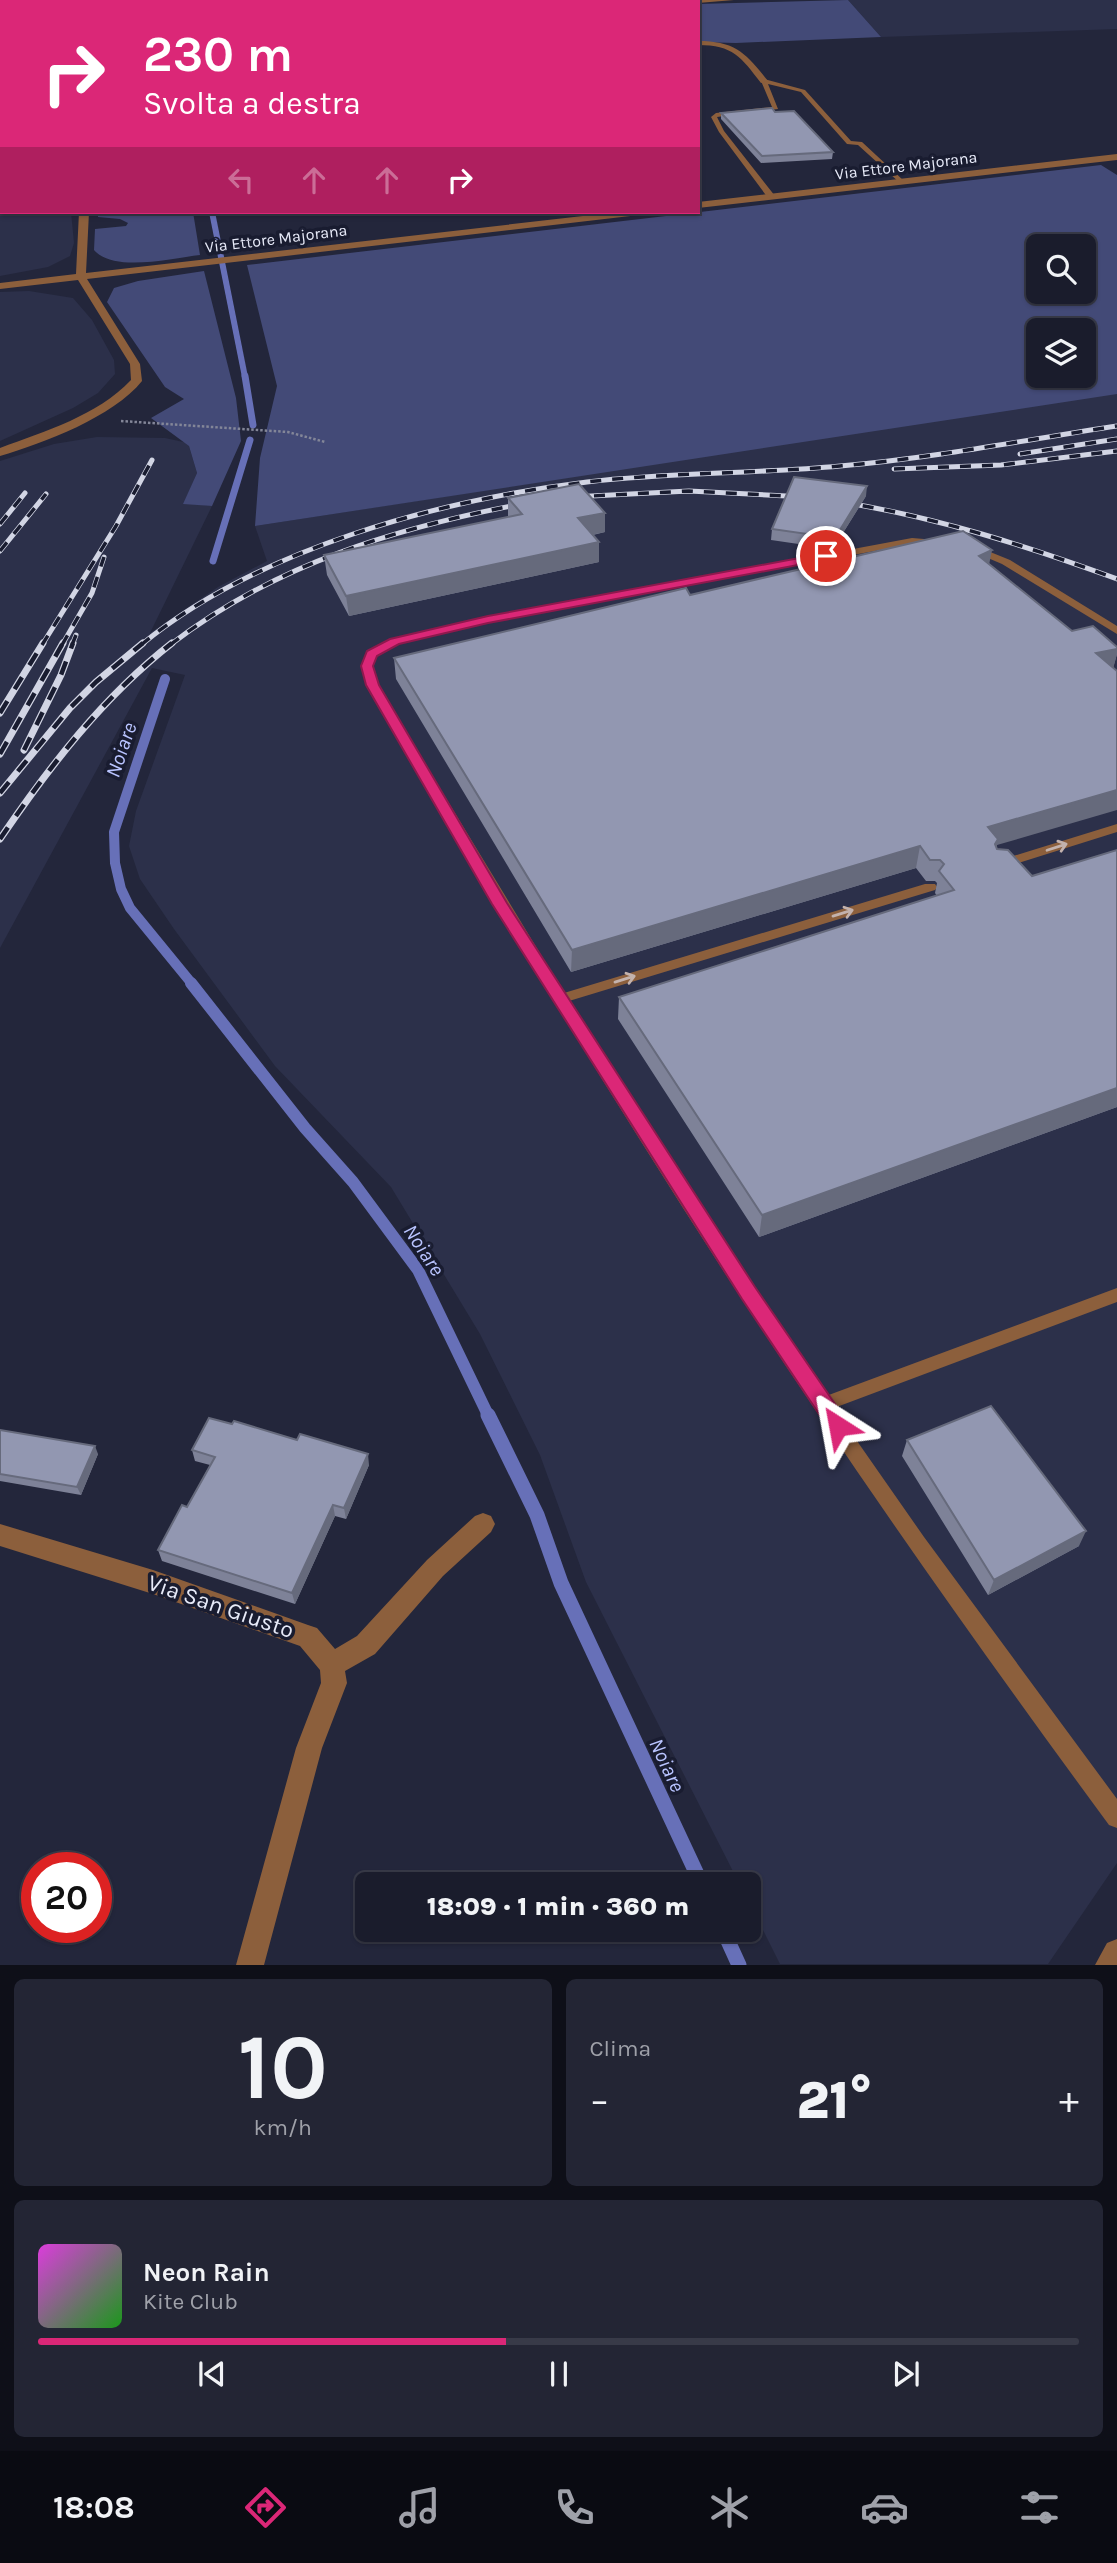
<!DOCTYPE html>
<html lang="it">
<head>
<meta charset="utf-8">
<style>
  :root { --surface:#1a1c2c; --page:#232534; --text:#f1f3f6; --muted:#9fa1a9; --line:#383a48; --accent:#db2777 }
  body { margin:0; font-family:Karla,sans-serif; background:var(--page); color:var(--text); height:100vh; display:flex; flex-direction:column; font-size:26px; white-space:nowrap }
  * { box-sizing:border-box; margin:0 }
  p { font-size:23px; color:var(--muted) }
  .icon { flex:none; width:38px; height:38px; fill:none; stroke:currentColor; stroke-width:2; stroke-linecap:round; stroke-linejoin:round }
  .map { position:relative; height:1965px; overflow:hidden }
  .panel { display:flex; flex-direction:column; gap:14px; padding:14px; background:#0e0f18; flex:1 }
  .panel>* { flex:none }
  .hud { position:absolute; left:0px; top:0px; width:700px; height:214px; box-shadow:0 2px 5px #0004,0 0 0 2px var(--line); background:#db2777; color:#fff; overflow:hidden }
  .fabs { position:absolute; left:1026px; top:234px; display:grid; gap:14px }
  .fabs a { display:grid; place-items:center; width:70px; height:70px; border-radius:10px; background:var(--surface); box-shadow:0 2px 5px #0004,0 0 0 2px var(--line); font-size:35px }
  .speed { position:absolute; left:21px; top:1852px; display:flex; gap:14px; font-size:35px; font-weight:700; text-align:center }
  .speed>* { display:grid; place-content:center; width:91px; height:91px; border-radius:50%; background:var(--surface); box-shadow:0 2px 5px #0004,0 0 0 2px var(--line); line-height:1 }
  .speed .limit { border:10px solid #d22; background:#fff; color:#111 }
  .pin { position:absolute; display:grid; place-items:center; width:60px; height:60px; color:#fff; margin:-30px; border:4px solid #fff; border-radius:50%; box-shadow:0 2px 7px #0007 }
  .me { position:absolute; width:77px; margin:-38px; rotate:326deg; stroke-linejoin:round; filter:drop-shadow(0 0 5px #0008) }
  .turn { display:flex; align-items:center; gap:24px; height:147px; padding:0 28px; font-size:32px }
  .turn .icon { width:91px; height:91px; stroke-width:2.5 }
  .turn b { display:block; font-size:49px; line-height:60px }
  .lanes { display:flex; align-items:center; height:66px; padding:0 28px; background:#0003; justify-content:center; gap:35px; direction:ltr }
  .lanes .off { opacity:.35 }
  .big { font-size:52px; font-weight:800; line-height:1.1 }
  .panel .widget { flex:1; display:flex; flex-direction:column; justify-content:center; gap:10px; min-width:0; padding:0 24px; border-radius:10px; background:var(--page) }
  .panel .dial { align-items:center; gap:0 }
  .dial b { font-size:91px; line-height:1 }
  .song { display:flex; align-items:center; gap:21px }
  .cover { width:84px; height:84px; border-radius:10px; background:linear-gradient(135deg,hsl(300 70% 55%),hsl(120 70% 35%)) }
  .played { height:7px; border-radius:4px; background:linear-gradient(90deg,var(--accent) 45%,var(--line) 45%) }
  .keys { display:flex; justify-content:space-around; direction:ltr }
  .heat { display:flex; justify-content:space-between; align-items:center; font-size:38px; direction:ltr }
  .panel .tiles { flex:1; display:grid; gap:14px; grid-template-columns:1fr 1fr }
  .widget:last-child { grid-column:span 2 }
  .trip { position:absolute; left:355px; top:1872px; width:406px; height:70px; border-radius:10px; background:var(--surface); box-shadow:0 2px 5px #0004,0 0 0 2px var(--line); font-weight:800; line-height:70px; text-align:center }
  .dock { display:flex; height:112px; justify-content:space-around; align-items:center; background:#0a0b12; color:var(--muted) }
  .dock .icon { width:49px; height:49px }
  .dock .current { color:var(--accent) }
  .dock b { font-size:32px; color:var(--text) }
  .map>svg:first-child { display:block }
</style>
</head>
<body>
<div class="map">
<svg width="1117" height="1965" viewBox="0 0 1117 1965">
  <rect width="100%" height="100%" fill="#23263b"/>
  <path fill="#2c304a" d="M848,0H1117V29L881,37Z
    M0,177L2,212H71L74,243L70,256L48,267L0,276Z
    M29,291L73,298L92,320L114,360L115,374L98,393L73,408L0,441V292Z
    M1117,392V1863L1048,1964H780L749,1902V1885H740L586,1582L540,1455L480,1334L391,1187L275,1066L174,929L140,879L129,846L136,811L185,675L152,668L0,948V461L54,444L97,437L165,438L188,443L197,473L184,503L212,506L150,633L218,587L267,561L255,526Z"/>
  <path fill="#434a77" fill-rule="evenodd" d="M848,0L881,37L736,43L698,42V4Z
    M1101,165L1117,175V394L255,526L260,458L277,386L247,265ZM1038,247H1083V292H1038ZM1038,331H1083V376H1038Z
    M98,212H193L200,255C172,258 114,273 94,250L95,229L126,226L128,223L120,219L98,217Z
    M204,271L236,398L241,441L212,506L183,504L197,473L189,446L151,418L184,399L165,387L107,302L114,288L138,281Z"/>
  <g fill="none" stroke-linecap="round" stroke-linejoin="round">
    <path stroke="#6770b8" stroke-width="4.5" d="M261,2L263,0"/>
    <path stroke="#6770b8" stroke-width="6" d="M212,212L245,377"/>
    <path stroke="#6770b8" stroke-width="7" d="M245,376L253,425
      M213,561L250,440"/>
    <path stroke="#6770b8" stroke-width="10" d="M165,679L114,832L115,863L121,889L130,908L193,985"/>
    <path stroke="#6770b8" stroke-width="12" d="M191,983L305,1128L353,1182L418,1270L489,1417"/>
    <path stroke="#6770b8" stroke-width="15" d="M488,1415L537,1515L561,1583L702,1885
      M723,1930L739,1965"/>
    <path stroke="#838698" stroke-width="2.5" stroke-dasharray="2.5 2" stroke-linecap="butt" d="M121,421L288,432L325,442"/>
    <path fill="#8c5f3c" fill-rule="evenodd" d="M764,79L805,90L851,141L862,142L904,181V183H900L858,145L847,144L801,92L768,84L778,109L717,117L724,131L775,196L768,198L719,132L711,117L716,113L772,107L761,81Z
      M912,538L936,540L941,543L936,546L912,544L488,623L399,643L377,655L373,666L378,686L564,993L925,884H935L937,887L935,890L569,1001L733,1258L826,1396L1117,1288V1302L834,1408L924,1537L1117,1799V1828L1109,1825C1009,1689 911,1552 817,1412C657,1176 511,932 366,686L361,666L368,651L391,639L488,617Z
      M973,545L1010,560L1117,626V634L1002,564L969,550V546Z
      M1117,824V832L999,869L993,865L994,862Z"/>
    <path fill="#8c5f3c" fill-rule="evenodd" d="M391,0H397L398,2H392Z
      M677,0H734L698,3L674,2Z
      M698,41C735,41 746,53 768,81L761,83C741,57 733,45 698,45Z
      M1117,154V160L698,208V202Z
      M0,170H2V176H0Z
      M79,212H89L86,273L618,212H644L639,215L87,279L140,364L142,381C113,417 44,443 0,456V448C45,431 97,416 131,380L130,364L78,280L0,289V283L76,274Z
      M483,1513L491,1516L495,1524L491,1532L443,1576L375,1654L345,1671L347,1683L322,1748L264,1965H236L296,1748L321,1683L320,1670L300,1646L153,1594L0,1546V1524L153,1570L308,1625L317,1628L335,1649L357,1636L427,1560L475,1516Z
      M1117,1939V1965H1095L1107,1943Z"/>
    <defs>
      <path id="rail-far1" d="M1020,454L1117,439
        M894,469L1001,465L1117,451
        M572,497L689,491L806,497
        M841,502C936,517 1027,546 1117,579
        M0,524L25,493
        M0,551L46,494
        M42,645L116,526L152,460
        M62,645L92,593L104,557
        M72,645L76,635
        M141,645C257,549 440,500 587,482C671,472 756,474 840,466C933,458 1025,440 1117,426
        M170,645C275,564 398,527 527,503"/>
      <path id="rail" d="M0,713L43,643
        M24,750L61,675L73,643
        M0,754L63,643
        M0,793L70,708L96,682L143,643
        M0,839C49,767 103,697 172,643"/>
    </defs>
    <use href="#rail-far1" stroke="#d2d5e4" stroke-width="5"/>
    <use href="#rail" stroke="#d2d5e4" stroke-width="7"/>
    <use href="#rail-far1" stroke="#191c30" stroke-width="3.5" stroke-dasharray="11" stroke-linecap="butt"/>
    <use href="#rail" stroke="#191c30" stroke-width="4.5" stroke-dasharray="14" stroke-linecap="butt"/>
  </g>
  <path fill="#7e8298" d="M775,112L833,152L832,159L761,163L721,119V113Z
    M866,496L833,549L771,540L772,529Z
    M508,498L605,532L593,535L599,542V562L349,616L327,575L324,555L508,517Z
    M989,564L1072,631L1117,647V654L1113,668L997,845L996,848L997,849L1032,876L1117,850V1107L759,1237L618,1019L619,997L937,896L935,893L937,883L935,881H926L916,868L571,972L396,679L394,658L690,595Z
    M0,1430L98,1454L81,1495L0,1481Z
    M907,1440L1079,1546L988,1595L902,1456Z
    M192,1450L369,1465L346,1519L335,1516L295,1604L162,1561L158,1550L187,1507L210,1465L195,1461Z"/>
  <path fill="#666a7c" d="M9,0H27L25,2H7Z
    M2,5V18L0,19V7Z
    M2,135V149H0V136Z
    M867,486L866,496L833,549L835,538Z
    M605,513V532L577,538L578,518Z
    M599,542V562L349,616L346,596Z
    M992,550L988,570L979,556Z
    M1117,649V654L1113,669L1096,653Z
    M1117,790V810L997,845L993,860L988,827Z
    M920,846L916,868L571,972L572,950Z
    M1117,1088V1107L759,1237L762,1215Z
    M95,1446L98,1454L81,1495L77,1487Z
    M368,1454L369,1465L346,1519L344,1508Z
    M333,1505L335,1516L295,1604L292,1593Z
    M1086,1531L1079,1546L988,1595L994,1580Z"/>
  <path fill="#9297b1" stroke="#666a7c" stroke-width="2" d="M0,0H9L7,2H2V5L0,7Z
    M0,41L2,42V135L0,136Z
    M772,108L775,112L794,111L833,152L762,156L721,113Z
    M794,477L867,486L835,538L772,529Z
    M579,484L605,513L578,518L599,542L346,596L324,555L522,514L508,498Z
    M963,531L992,550L979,556L1072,631L1093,626L1117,647V649L1096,653L1117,671V790L988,827L998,839L995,844L997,849L1008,850L1032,876L1117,850V1088L762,1215L619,997L954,890L939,871L944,864L940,860H930L920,846L572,950L394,658L686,588L690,595Z
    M991,1406L1086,1531L994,1580L907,1440Z
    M209,1418L232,1424L234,1421L297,1440L300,1434L368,1454L344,1508L333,1505L292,1593L158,1550L182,1505L187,1507L215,1457L192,1450Z
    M0,1430L95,1446L77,1487L0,1474Z"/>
  <defs><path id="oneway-shaft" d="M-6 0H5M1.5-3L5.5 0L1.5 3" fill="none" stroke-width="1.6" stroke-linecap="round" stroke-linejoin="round" transform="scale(1.75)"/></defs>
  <g stroke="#c3b2ad">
    <use href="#oneway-shaft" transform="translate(1057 847) rotate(-18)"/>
    <use href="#oneway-shaft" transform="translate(843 913) rotate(-17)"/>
    <use href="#oneway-shaft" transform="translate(625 979) rotate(-17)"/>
  </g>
  <path fill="#db2777" stroke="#8e194d" stroke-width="2" d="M826,553L830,554V559L488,623L399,644L377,656L373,666L379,685L507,903L755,1287L846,1420L849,1426L846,1432L838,1435L831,1432L742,1299L492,904L366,685L361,666L367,651L390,639L488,616Z"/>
  <g text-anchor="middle" stroke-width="7" stroke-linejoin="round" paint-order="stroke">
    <g font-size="16" fill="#e7eaf8" stroke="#191c30">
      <text transform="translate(906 165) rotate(-7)" y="6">Via Ettore Majorana</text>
      <text transform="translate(276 238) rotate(-7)" y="6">Via Ettore Majorana</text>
    </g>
    <g font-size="21" font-style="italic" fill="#b9c4ff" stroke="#191c30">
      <text transform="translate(121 750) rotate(-71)" y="7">Noiare</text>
      <text transform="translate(424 1250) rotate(57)" y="7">Noiare</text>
      <text transform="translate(667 1765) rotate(65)" y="7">Noiare</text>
    </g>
    <g font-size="23" fill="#e7eaf8" stroke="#191c30">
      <text transform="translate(221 1606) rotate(19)" y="8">Via San Giusto</text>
    </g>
  </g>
</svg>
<div class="fabs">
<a><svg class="icon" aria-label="search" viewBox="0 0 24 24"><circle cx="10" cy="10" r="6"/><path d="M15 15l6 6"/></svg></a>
<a><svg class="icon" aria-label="layers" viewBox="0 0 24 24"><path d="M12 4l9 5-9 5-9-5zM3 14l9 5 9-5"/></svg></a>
</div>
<div class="speed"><div class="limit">20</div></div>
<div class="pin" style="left:826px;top:556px;background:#d93025"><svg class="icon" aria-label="arrive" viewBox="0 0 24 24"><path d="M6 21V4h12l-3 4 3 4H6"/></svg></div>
<svg class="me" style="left:838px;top:1426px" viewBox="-20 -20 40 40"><path d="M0-17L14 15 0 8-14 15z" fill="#db2777" stroke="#fff" stroke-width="4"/></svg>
<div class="trip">18:09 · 1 min · 360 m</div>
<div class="hud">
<div class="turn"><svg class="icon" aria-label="right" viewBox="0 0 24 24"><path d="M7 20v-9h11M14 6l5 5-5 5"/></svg><div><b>230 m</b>Svolta a destra</div></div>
<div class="lanes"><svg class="icon off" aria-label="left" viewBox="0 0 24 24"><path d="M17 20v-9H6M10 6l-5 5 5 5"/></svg><svg class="icon off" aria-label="ahead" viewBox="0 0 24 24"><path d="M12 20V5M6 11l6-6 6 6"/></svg><svg class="icon off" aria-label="ahead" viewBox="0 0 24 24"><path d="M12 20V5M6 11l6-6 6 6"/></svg><svg class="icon" aria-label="right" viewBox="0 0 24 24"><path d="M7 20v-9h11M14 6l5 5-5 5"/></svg></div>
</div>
</div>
<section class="panel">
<div class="tiles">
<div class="widget dial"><b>10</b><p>km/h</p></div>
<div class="widget"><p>Clima</p>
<div class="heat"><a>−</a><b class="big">21°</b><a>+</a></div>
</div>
<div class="widget">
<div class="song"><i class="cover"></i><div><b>Neon Rain</b><p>Kite Club</p></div></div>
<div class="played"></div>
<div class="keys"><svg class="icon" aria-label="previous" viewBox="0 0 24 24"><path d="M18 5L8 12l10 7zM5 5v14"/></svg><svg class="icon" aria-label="pause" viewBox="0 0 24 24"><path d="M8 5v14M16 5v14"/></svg><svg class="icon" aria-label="next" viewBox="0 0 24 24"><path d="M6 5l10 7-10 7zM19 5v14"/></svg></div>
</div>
</div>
</section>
<nav class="dock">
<b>18:08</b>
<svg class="icon current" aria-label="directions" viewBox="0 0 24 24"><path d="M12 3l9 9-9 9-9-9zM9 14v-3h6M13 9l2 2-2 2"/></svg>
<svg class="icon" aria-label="music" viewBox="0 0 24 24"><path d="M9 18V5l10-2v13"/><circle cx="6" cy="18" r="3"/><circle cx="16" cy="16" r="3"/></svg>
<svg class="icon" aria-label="phone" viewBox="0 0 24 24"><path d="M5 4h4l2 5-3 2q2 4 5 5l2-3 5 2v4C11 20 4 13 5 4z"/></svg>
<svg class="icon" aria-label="climate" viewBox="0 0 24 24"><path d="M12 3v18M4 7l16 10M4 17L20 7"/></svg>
<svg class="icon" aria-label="car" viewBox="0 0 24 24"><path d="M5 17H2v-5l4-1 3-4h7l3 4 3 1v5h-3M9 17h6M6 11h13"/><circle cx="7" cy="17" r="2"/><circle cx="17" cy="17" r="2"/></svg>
<svg class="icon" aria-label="filters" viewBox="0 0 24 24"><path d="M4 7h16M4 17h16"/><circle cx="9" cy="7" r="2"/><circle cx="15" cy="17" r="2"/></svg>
</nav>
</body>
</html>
